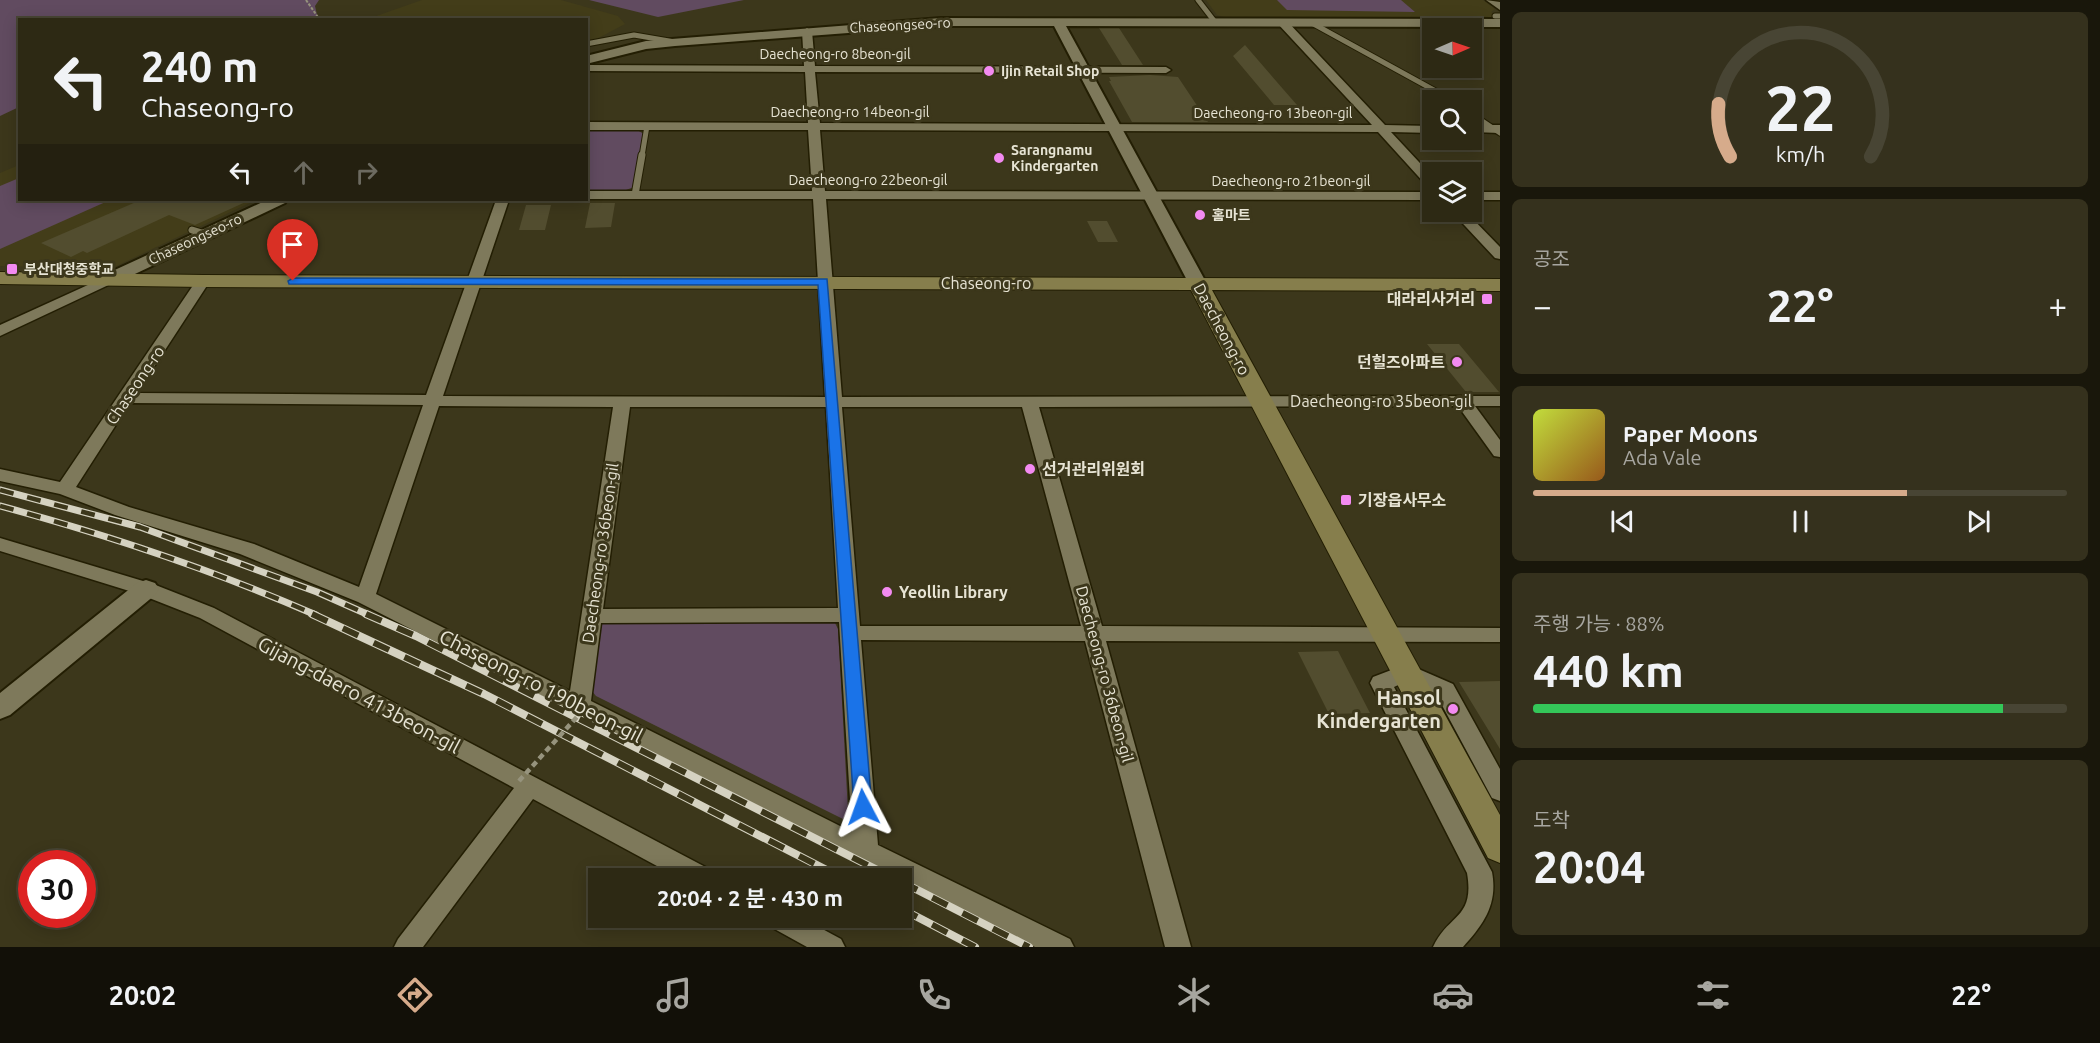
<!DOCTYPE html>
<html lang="ko">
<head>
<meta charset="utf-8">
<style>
  :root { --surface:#2d2914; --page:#35311d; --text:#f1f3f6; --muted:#a7a6a0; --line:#484534; --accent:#d6ab8b }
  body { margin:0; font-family:Ubuntu,"Noto Sans KR",sans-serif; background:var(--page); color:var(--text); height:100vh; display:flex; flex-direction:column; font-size:22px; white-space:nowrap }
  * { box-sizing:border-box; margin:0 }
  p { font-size:20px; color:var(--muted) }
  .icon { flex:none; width:33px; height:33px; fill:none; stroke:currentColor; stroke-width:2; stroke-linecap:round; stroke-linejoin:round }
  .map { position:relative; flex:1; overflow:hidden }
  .drawer { display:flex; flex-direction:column; gap:12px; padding:12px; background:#19170b; width:600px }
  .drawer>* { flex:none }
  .top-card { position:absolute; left:18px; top:18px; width:570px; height:183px; border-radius:0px; box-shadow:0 3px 15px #0003,0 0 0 2px var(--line); background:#2d2914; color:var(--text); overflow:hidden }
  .needle { width:39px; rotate:88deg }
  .tools { position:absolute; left:1422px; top:18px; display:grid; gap:12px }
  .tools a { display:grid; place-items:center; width:60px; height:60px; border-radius:0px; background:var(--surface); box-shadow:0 3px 15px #0003,0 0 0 2px var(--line); font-size:30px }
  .speed { position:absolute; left:18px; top:850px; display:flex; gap:12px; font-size:30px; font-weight:700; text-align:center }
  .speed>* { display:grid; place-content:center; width:78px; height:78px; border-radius:50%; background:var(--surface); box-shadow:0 3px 15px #0003,0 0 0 2px var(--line); line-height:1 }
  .speed .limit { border:9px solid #d22; background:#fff; color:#111 }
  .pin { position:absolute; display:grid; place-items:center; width:51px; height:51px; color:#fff; margin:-62px -26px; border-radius:50% 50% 50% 0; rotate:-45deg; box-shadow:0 0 6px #0007 }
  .pin .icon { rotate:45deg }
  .me { position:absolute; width:66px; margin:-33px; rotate:356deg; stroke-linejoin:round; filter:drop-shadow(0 0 4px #0008) }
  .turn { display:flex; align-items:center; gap:21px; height:126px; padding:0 24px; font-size:27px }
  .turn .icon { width:78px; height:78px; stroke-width:2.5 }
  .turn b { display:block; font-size:42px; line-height:51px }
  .lanes { display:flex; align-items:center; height:57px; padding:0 24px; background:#0003; justify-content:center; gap:30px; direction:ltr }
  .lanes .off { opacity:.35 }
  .big { font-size:45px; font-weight:600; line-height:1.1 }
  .drawer .widget { flex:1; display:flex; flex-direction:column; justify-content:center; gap:9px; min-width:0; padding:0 21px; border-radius:9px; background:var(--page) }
  .drawer .dial { align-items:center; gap:0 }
  .dial svg { height:156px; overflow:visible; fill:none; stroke:var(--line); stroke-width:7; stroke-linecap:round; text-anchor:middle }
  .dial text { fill:var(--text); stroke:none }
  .song { display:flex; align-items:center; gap:18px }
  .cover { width:72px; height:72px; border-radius:9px; background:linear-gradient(135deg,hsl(70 70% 55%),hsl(30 70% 35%)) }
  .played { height:6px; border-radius:3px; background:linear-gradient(90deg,var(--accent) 70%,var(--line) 70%) }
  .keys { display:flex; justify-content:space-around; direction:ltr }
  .heat { display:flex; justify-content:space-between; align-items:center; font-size:33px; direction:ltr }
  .charge { height:9px; border-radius:4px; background:linear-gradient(90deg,#34c759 88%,var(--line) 0) }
  .trip { position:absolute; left:588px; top:868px; width:324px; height:60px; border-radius:0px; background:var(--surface); box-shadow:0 3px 15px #0003,0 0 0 2px var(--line); font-weight:600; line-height:60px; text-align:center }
  .tab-bar { display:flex; height:96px; justify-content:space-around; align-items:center; background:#121008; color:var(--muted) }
  .tab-bar .icon { width:42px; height:42px }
  .tab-bar .current { color:var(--accent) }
  .tab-bar b { font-size:27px; color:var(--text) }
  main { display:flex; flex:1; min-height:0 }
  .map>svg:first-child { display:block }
</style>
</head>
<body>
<main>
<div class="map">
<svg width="1500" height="947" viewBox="0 0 1500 947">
  <rect width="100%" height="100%" fill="#3c371b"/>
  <path fill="#433d19" d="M422,0H561L618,16L625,24L587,44L586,20H365Z
    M1206,0H1483L1495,9L1491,12L1500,19H1232L1217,15Z
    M19,165L20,200H256L112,268L0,266V173Z"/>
  <path fill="#614b60" d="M0,0H319L315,6L318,19L20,20L19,107L0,116Z
    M589,0H744L658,17Z
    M1277,0H1401L1415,12L1287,10Z
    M586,129L637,130L644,134L634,187L626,190L587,191Z
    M19,178L20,200H110L0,249V186Z
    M824,619L835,623L838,629L848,811L843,819L596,696L591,690L597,623Z"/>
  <path fill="#524d2f" d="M1099,28H1119L1143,65H1122Z
    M1245,45L1283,89L1297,105H1274L1233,56Z
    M1150,75L1178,77L1208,122H1132L1109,81H1111L1109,77Z
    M132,200H250L195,225L169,215L87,253L83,251L71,257L41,243L136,202Z
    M590,203H615L611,227L585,228Z
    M526,205H551L545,230H519Z
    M1087,221H1107L1118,242H1098Z
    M1427,344H1459L1499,392H1466Z
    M1338,651L1370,713L1329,714L1298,652Z
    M1500,681V749L1459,682Z"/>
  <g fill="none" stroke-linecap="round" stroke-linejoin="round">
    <defs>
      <path id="service-far1" d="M1198,0L1215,22
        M1495,16H1500
        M1310,22L1452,100
        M586,44L634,35L675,42
        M1472,114L1500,133
        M642,156L647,126"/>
      <path id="service" d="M635,195L642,155
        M192,230L205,234"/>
      <path id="minor" d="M1486,0L1500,2V10Z
        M1282,19L1286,20L1385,125L1432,126V133L1391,132L1432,176V187L1427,186L1378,132L820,130L825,191L1432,192V200L826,199L842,397L1500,396V406H1475L1500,440V457L1494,456L1458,406L1039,407L1102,626L1500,628V642L1106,641L1191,947H1165L1085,641L861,640L878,845L1070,939L1074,947H1035L358,602L240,554L115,515L60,494L0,481V469L60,482L198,278L203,277L210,281L137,393L426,395L496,200H509L443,396L825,397L813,199H586V191H812L808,130H586V122L808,123L805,72L586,71V65L804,66L802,31L807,28L812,31L815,66L1166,67L1171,70L1166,73L815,72L820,123L1372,125L1278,24L1277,22ZM130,403L423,405L359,587L254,544L129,507L76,487ZM439,406L613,407L570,691L376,594ZM630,407H826L838,608L603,609ZM842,407H1022L1081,626H860ZM839,622L852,832L591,701L601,623Z
        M1472,125H1500V133L1472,132Z
        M1472,192H1500V200H1472Z
        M1452,212H1466L1500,247V259L1495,258Z
        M112,274L117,275L119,278L117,281L0,336V325Z
        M0,538L153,584L214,608L713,871L717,879H681L533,799L423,947H394L398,939L514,788L200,618L139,594L0,551Z
        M1407,664L1453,684L1500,769V801L1492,798L1437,696L1407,681L1394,687L1492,872C1498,904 1484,924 1463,947H1433C1448,914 1475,919 1467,873L1370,683L1373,677Z
        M765,918H802L841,939L845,947H807L769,926Z"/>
      <path id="tertiary" d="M941,18L1500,19V27L1066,26L1207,284L1204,288H1192L1189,284L1054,26H941L675,46L646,49L586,64V56L646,41Z
        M267,200H287L285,203L118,282H106L103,278L106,274Z
        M146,580L155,583L159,589L155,595L10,715L0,719V693L137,583Z"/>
      <path id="secondary" d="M0,272L203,275L1500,279V291L1212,290L1500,815V863L1488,858L1191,290L203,287L0,284Z"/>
    </defs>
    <use href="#service-far1" stroke="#231e03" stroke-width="7"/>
    <use href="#service" stroke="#231e03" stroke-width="9"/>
    <use href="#minor" stroke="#231e03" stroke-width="3"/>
    <use href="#tertiary" stroke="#231e03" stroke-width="4"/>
    <use href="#secondary" stroke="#231e03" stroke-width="2"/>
    <path stroke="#96937d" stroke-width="2" stroke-dasharray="3 1.5" stroke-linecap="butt" d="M306,0L320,20"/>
    <use href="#service-far1" stroke="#7e795b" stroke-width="5"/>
    <use href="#service" stroke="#7e795b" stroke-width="7"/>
    <use href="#minor" fill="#7e795b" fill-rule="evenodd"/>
    <use href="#tertiary" fill="#7e795b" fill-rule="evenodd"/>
    <use href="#secondary" fill="#867e4c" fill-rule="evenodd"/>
    <defs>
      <path id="rail-far1" d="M0,490L140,527L317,592L369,615
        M0,506C108,535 213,570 316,615"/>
      <path id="rail" d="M312,614L484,694L844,879
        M366,614L416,636L895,879
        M902,882L1029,947
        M902,909L975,947"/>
    </defs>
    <use href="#rail-far1" stroke="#d5d2c1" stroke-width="7"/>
    <use href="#rail" stroke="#d5d2c1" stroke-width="8"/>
    <use href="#rail-far1" stroke="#3c371b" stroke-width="4.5" stroke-dasharray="14" stroke-linecap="butt"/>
    <use href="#rail" stroke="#3c371b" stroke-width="6" stroke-dasharray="17" stroke-linecap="butt"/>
    <path stroke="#96937d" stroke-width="4.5" stroke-dasharray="6 4" stroke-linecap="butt" d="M519,781L585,708"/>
  </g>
  <path fill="#1a73e8" stroke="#114b97" stroke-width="1.5" d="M293,278L827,279L872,807L869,813L863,815L856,813L854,807L818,285L289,284L288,281Z"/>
  <g fill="#f38af1" stroke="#3c371b" stroke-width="2">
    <circle cx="989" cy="71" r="6"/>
    <circle cx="999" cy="158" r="6"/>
    <circle cx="1200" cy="215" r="6"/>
    <rect x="6" y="263" width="12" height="12" rx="3"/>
    <rect x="1481" y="293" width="12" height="12" rx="3"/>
    <circle cx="1457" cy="362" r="6"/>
    <circle cx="1030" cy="469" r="6"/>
    <rect x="1340" y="494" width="12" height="12" rx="3"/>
    <circle cx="887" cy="592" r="6"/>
    <circle cx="1453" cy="709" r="6"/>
  </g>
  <g text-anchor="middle" stroke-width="6" stroke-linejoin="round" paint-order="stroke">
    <g font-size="14" fill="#e7e4d4" stroke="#3c371b">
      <text transform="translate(900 25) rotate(-3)" y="5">Chaseongseo-ro</text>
      <text x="835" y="59">Daecheong-ro 8beon-gil</text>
      <text x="850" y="117">Daecheong-ro 14beon-gil</text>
      <text x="1273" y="118">Daecheong-ro 13beon-gil</text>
      <text x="868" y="185">Daecheong-ro 22beon-gil</text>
      <text x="1291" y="186">Daecheong-ro 21beon-gil</text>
      <text transform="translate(195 239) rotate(-25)" y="5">Chaseongseo-ro</text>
    </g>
    <g font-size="14" font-weight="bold" fill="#e7e4d4" stroke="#3c371b" text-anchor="start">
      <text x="1001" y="76">Ijin Retail Shop</text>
      <text x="1011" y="155">Sarangnamu<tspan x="1011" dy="16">Kindergarten</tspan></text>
      <text x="1212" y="220">홈마트</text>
      <text x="24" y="274">부산대청중학교</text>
    </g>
    <g font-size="16" fill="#e7e4d4" stroke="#3c371b">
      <text x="986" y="289">Chaseong-ro</text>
      <text transform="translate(1222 329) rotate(62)" y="6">Daecheong-ro</text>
      <text transform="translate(135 385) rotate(-56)" y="6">Chaseong-ro</text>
      <text x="1381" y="407">Daecheong-ro 35beon-gil</text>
      <text transform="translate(600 553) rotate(-82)" y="6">Daecheong-ro 36beon-gil</text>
      <text transform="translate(1105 674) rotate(75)" y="6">Daecheong-ro 36beon-gil</text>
    </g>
    <g font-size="16" font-weight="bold" fill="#e7e4d4" stroke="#3c371b" text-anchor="start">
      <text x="1475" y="305" text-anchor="end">대라리사거리</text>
      <text x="1445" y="368" text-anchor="end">던힐즈아파트</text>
      <text x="1042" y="475">선거관리위원회</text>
      <text x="1358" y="506">기장읍사무소</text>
      <text x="899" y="598">Yeollin Library</text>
    </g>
    <g font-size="20" fill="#e7e4d4" stroke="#3c371b">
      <text transform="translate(541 686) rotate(27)" y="7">Chaseong-ro 190beon-gil</text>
      <text transform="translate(359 695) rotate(28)" y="7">Gijang-daero 413beon-gil</text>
    </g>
    <g font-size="20" font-weight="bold" fill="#e7e4d4" stroke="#3c371b" text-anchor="end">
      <text x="1441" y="705">Hansol<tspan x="1441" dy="23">Kindergarten</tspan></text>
    </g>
  </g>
</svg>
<div class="tools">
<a><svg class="needle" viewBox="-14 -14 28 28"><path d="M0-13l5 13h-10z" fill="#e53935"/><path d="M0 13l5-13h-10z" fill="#a7a6a0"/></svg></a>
<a><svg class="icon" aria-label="search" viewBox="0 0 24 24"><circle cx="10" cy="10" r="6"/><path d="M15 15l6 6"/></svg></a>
<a><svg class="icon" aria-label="layers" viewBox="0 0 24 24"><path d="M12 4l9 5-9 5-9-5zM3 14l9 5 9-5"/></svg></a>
</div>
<div class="speed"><div class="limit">30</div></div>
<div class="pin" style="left:293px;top:281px;background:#d93025"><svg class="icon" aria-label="arrive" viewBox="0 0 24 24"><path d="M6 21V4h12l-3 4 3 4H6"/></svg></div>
<svg class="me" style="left:863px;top:807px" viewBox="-20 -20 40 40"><path d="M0-17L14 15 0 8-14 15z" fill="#1a73e8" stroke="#fff" stroke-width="4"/></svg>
<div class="trip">20:04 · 2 분 · 430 m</div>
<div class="top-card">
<div class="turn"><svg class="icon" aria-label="left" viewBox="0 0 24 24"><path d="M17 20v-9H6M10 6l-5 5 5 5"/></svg><div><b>240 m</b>Chaseong-ro</div></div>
<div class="lanes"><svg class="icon" aria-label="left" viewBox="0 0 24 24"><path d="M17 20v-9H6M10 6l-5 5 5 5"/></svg><svg class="icon off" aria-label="ahead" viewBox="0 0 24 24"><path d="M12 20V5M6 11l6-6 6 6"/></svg><svg class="icon off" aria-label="right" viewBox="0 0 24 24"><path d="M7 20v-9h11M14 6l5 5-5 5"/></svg></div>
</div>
</div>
<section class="drawer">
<div class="widget dial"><svg viewBox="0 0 100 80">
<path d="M14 69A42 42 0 1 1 86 69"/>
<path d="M14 69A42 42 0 0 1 8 42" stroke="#d6ab8b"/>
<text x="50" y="56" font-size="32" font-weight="700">22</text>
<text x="50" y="72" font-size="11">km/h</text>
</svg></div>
<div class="widget"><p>공조</p>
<div class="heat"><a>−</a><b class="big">22°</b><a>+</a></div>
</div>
<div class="widget">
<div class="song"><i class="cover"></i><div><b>Paper Moons</b><p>Ada Vale</p></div></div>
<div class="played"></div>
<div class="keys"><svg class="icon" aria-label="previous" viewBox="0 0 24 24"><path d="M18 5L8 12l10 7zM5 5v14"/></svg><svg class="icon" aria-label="pause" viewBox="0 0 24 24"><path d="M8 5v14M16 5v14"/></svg><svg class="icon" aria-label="next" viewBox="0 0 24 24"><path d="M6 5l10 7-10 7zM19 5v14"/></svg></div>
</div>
<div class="widget"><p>주행 가능 · 88%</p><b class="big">440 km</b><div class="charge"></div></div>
<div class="widget"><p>도착</p><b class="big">20:04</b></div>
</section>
</main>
<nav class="tab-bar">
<b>20:02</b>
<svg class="icon current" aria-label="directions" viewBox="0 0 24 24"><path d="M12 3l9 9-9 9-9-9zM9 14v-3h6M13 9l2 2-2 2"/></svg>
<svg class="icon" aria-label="music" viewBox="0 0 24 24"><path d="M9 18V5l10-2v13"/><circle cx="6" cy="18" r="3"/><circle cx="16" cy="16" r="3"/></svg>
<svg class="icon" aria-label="phone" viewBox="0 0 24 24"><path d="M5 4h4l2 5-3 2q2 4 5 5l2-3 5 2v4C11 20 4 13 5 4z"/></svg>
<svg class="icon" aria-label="climate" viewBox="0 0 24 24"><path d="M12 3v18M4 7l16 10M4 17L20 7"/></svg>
<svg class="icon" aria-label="car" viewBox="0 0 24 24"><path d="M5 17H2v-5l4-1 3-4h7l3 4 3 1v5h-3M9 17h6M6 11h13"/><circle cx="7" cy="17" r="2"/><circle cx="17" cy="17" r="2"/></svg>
<svg class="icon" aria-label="filters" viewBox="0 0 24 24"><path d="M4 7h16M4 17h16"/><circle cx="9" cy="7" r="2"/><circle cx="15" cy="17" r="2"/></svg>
<b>22°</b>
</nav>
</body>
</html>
